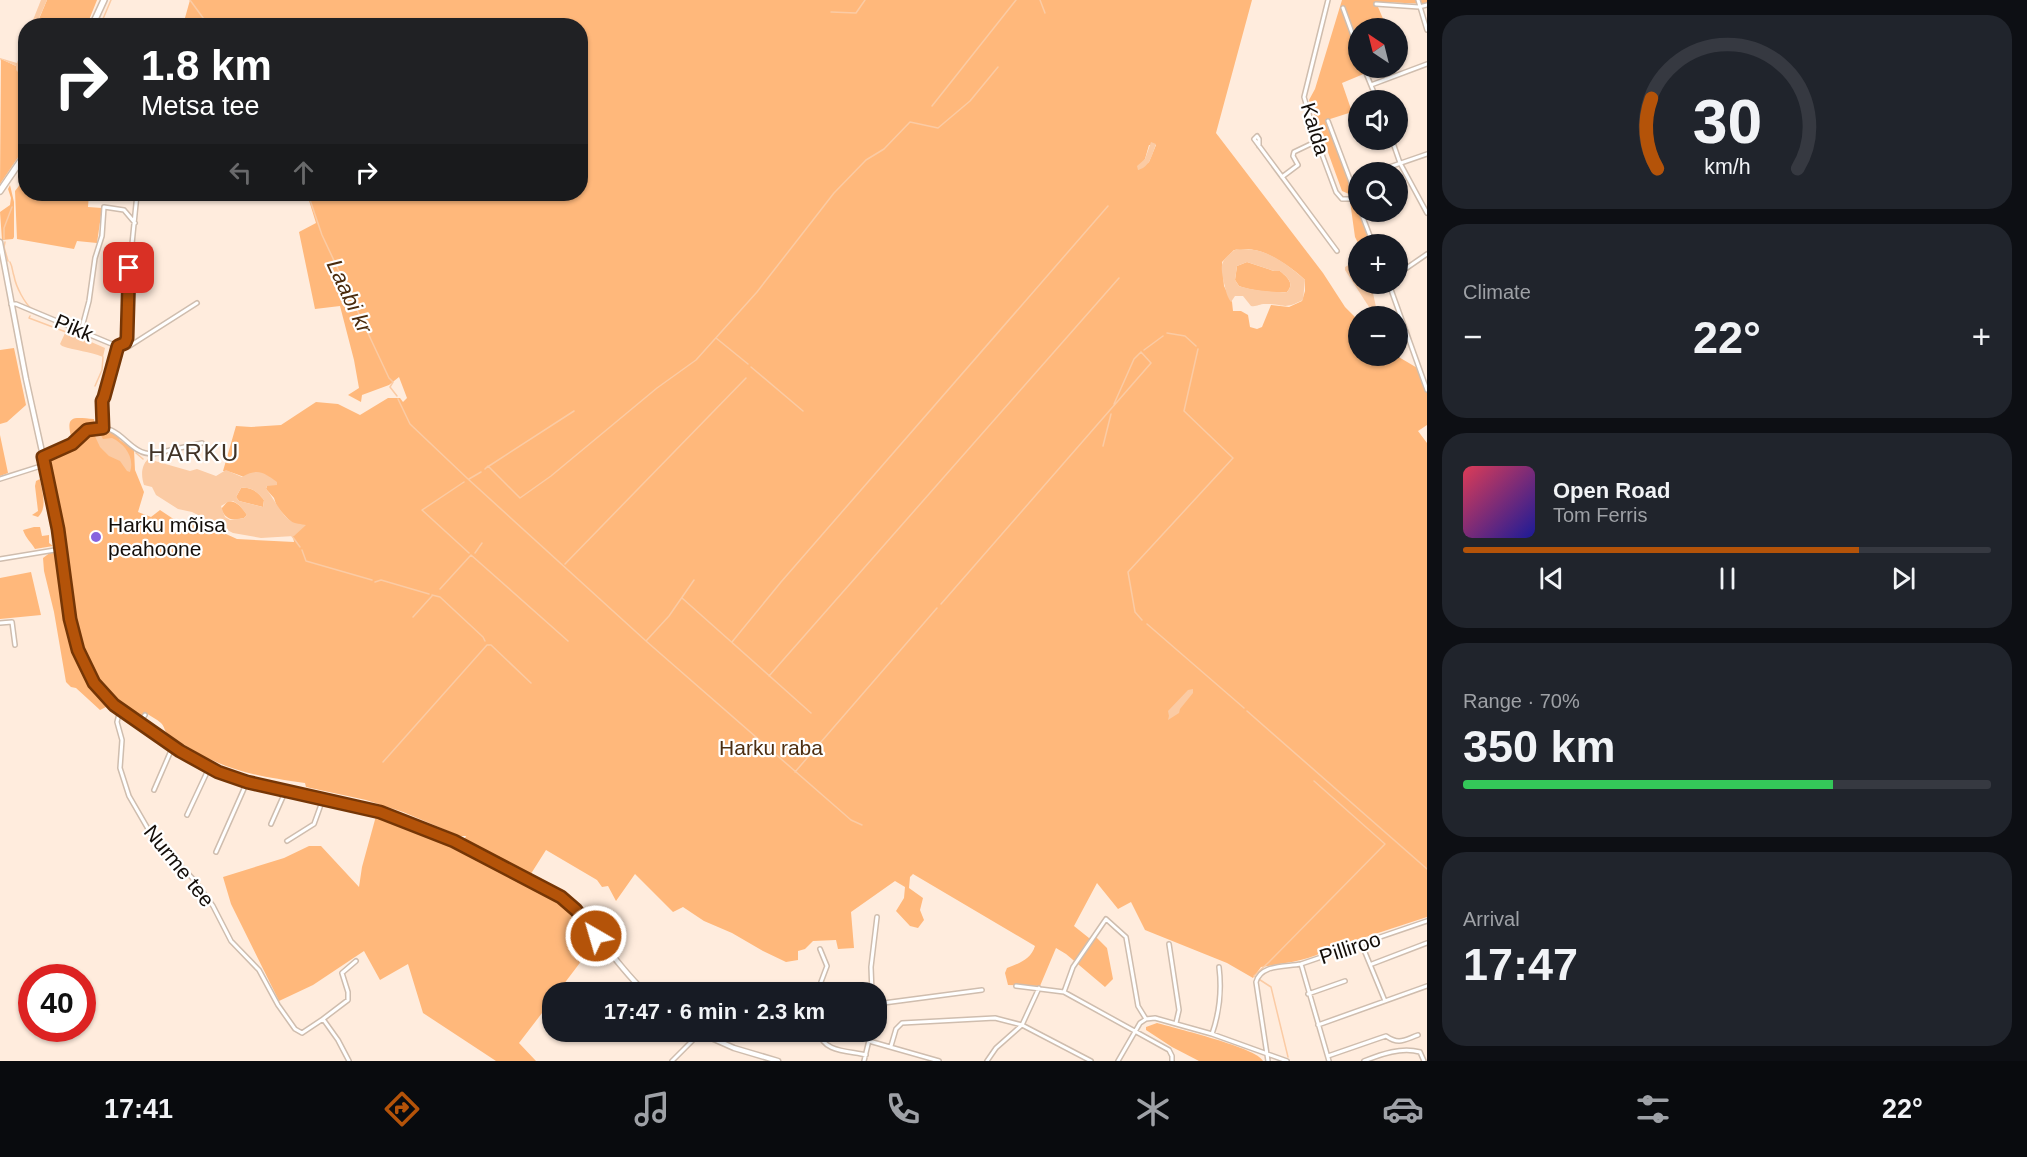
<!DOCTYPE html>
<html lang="en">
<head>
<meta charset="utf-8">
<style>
  :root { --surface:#171b24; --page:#20242c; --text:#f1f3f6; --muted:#9ea1a6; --line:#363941; --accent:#b45309 }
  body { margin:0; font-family:Arial,sans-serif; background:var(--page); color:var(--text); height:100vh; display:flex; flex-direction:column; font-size:22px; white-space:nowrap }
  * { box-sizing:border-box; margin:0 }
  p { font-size:20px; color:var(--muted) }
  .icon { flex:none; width:33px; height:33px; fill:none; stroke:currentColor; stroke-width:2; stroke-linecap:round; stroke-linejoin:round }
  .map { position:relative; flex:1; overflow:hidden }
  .side { display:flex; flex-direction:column; gap:15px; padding:15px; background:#0d0f14; width:600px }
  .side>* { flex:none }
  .top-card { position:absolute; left:18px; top:18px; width:570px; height:183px; border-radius:24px; box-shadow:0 2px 4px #0004; background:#202124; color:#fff; overflow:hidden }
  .needle { width:39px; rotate:325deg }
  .controls { position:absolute; left:1348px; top:18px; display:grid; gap:12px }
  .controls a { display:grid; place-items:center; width:60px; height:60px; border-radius:50%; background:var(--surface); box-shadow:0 2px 4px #0004; font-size:30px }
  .speed { position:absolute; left:18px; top:964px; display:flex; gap:12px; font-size:30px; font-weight:700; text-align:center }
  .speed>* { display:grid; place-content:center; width:78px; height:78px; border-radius:50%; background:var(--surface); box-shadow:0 2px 4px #0004; line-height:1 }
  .speed .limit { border:9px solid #d22; background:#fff; color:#111 }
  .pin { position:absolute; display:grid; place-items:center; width:51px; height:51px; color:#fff; margin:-26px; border-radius:12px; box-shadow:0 3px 9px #0006 }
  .me { position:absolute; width:66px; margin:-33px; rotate:322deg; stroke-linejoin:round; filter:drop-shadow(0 0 4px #0008) }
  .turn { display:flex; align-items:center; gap:21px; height:126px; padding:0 24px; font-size:27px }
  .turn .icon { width:78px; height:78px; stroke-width:2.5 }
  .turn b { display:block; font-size:42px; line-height:51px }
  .lanes { display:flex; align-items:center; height:57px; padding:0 24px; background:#0003; justify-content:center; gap:30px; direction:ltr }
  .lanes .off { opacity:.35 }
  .big { font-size:45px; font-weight:600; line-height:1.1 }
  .side .tile { flex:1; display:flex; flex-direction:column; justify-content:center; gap:9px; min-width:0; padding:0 21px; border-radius:24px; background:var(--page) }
  .side .dial { align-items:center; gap:0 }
  .dial svg { height:156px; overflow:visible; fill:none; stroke:var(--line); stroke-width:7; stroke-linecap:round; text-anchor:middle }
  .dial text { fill:var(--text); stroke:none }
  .song { display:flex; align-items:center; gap:18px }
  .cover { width:72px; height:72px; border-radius:9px; background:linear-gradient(135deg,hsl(350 70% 55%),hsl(240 70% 35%)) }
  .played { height:6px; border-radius:3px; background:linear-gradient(90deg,var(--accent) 75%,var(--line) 75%) }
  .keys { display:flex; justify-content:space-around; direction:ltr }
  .heat { display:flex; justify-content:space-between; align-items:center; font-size:33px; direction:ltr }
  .charge { height:9px; border-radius:4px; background:linear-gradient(90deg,#34c759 70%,var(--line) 0) }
  .trip { position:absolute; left:542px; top:982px; width:345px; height:60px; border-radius:24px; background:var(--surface); box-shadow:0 2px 4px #0004; font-weight:600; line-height:60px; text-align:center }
  .tab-bar { display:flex; height:96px; justify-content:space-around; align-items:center; background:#090b0e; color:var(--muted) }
  .tab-bar .icon { width:42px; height:42px }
  .tab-bar .active { color:var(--accent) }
  .tab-bar b { font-size:27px; color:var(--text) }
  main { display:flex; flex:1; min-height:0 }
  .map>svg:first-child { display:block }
</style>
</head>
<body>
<main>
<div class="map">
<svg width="1427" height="1061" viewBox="0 0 1427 1061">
  <rect width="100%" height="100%" fill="#ffecdd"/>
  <path fill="#ffb87b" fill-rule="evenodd" d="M47,0H97L87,25L36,26Z
    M190,0H1252L1216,133L1323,273L1345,307L1359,321V356H1397L1419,369L1427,390V425L1418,431L1427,443V917L1329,949C1309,961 1284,963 1261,967L1253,978L1227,963L1145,930L1131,902L1118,909L1097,883L1074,926L1089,938L1096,937L1107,948L1113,979L1105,987L1066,954L1056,948L1040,986L1008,985L1005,973L1007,968C1020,963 1031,959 1035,946L913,874L910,877L909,888L923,898L920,910L924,920L918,928L910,926L896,911L904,898L905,887L895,881L851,912L854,948L838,949L836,940L813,941L805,949L798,951V960L786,962L763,951L732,933L704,921L683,907L673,912L635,874L616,901L608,886L602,887L597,880L546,850L527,880C562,900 573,910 595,943L557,993H552V1000L519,1043L536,1061H496L423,1013L408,964L380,980L364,951L313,985L279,1001L231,904L223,877L284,858L309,846H321L359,887L362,867L376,816L422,832L460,850L466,836H460L403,812L366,800L306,787L305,783C247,775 218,769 168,734C164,731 165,727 161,723C157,719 150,716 146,713L143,716L137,712L133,716L122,708L120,704H117C74,662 69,611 64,554L67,547H64L45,459L56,453L57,448L72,440C65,415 72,417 94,419L95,425L107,433L111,431L116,433L120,440L134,450L135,470L144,492L138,512L151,517L160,510L175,520L204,524L237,539L294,542L290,521L277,507L274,498L266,489L267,486C257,483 231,470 223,471L236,426L251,427L281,425L316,402L338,404L360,415L388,398H400L403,402L407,398L399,377L389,385L362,395L361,402L348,395L359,388L354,360L340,306L315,309L299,232L316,223L307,194H580V26L183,25ZM1149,145H1156L1149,162L1138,170L1145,159ZM1234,250C1241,251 1247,248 1254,250C1269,252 1294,269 1305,280V291L1302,301L1289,307L1271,305L1262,327L1257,329L1250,327L1248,315L1241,311H1233L1232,302L1224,286L1222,262Z
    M1342,0H1427V4L1383,2L1378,7L1387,28H1359V68H1378L1342,83L1352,112L1327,120L1350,183L1359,180V212H1361L1372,244L1359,245L1355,237L1349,194L1342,191L1309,100L1315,89Z
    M1,59L16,66V70L22,69L25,59V147L0,184Z
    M25,178L26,194H89L88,207L102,208L97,243L77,241L74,249L17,239L15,191Z
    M10,185L14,202V237L13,239L2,240L0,212L10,205L11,198L8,189Z
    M1247,262L1274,271H1280C1287,277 1295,283 1287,292C1274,293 1252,291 1239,286L1235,280L1237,266Z
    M14,348L26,405L7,422L0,424V350Z
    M0,435L8,473L0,476Z
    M40,479C42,493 48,507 38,517L32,515L38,511L35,486L36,481Z
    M241,488C252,487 258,492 264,500L263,507L239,501L236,497Z
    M228,501C237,501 243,508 247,515L244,518C233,521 226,520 221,509Z
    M34,527H40L42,536L49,535V543L53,546L35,549C31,542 26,539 23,530Z
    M51,552H57L60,557C64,601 67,646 91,684C96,692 101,701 110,705L100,710L76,688L71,687L66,682L54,612L44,571L43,558Z
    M31,572L41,615L0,619V578Z
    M1157,1023C1174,1028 1258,1048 1263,1061H1199L1172,1047L1146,1030V1027Z"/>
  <path fill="#fbcba4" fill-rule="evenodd" d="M41,0H47L36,25H31Z
    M25,40V59L19,73L16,70V66L1,59L0,61V58L17,63Z
    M1151,142L1156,144C1152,155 1150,167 1138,170L1137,166L1145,159Z
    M1236,249C1243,250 1249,249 1255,250C1273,253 1292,268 1305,280L1303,300C1281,311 1285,303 1265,304C1259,304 1257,307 1251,306L1243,296H1235L1231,302C1226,295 1226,290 1224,283C1220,264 1220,261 1236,249ZM1247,262L1274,271H1280C1287,277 1295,283 1287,292C1277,293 1250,290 1239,286L1235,280L1237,266Z
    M1354,262L1359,266V284H1369L1373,293L1376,307L1374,309L1371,310L1345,270V267Z
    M66,331L105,348L103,357C89,351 76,351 62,346L60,344Z
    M93,432H99L103,439L112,438C125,444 135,458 130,472L127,471L120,461L109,456L100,447Z
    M148,459L190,471L197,469L216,476L226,470L242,477C258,468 263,472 277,482V485L267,486L266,489C274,498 281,515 291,521C294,524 302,524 306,525L294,536L261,538L233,533L192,512L178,509L156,495L152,487L144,485C141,476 141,466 148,459ZM241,488C251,487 258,492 264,500L263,507L239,501L236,497ZM233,501L239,505L247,515L244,518L230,520L225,517L221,506L228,502Z
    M1193,689V693L1180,709L1179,713L1168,720L1169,716L1168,711L1188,690Z"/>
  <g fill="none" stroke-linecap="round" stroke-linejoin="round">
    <path stroke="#fbcba4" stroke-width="1.5" d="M190,0L209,26
      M1040,0L1045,13
      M831,12L856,13L865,0
      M100,26L111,0
      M932,106L1016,0
      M19,180L26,168
      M308,194L322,235L389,378L393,382L390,387L397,396
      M4,239V228L12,207
      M5,242L4,247L8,261
      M10,262C13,268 12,271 14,276C16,287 25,304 32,309
      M30,316L29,318L66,332
      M1167,333L1185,336L1196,346
      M716,338L748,364
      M1144,350L1163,336
      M751,367L803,411
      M95,386L102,370L103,357
      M398,399L410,424L468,479L646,641L851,820L862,825
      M1114,404L1134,359L1141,352
      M94,427L96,421
      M1103,446L1111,414
      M136,453L143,459
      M489,466L574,411
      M485,469L488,466L520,498L551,476L657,388L696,360L757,292L834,193L866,160L884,149L910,122L938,128L970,101L998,67
      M469,479L481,472
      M464,482L422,510L469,553
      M292,536L300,547
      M302,550L306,561L372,580
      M475,553L482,543
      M565,564L746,378
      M375,582L381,580L429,594
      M440,589L471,555L568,641
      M432,595L440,597L483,637L485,641
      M682,598L811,713
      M941,604L1151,363L1141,352
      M413,617L432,596
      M1142,620L1135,612L1128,572L1233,458L1184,411L1198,349
      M1147,624L1244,708
      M646,641L669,616L694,580
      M732,642L781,582L1108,206
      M769,676L1119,278
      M1247,711L1427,869
      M383,762L487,645H491L531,683
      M795,772L937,608
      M1288,1057L1271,987L1254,976L1269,962L1385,844L1314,781"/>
    <defs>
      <path id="minor" d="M1328,0L1304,97L1317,141L1336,192L1342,199H1350L1353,197L1359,206
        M1418,0L1427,30
        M1376,4L1419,7L1427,5
        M1343,8L1359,52
        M1364,68L1377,100
        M1371,85L1427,64
        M1328,121L1351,182
        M1392,140L1400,163L1427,213
        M1259,146V139L1257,136L1254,139L1337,251
        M1375,172L1427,154
        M1282,177L1298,165L1293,156L1294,152L1317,141
        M1353,197L1351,182L1359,179
        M1361,212L1373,244
        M1398,274L1427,254
        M1389,284L1427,390
        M11,304H16L119,347H128L197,303
        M81,331L89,301L95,258L102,236L104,207L124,210L135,223
        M103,428L102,401L106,392L118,346L126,341L128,328V284L137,194
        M43,457C53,452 63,449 73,444C80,439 83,431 91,429C122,421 126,454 153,454L202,443
        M0,479L44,465
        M0,559L61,549
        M0,623L12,622L15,645
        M120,710L117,722L122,740L120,768L129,796L151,834L195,881L213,906L231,941L259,970L278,1005L295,1029L302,1033L323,1019L338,1040L349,1061
        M139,723L145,715
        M154,790L173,746
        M187,815L209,768
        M271,824L286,790
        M287,841L314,824L323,799
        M216,852L247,782
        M1169,944L1179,1010L1176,1023
        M1362,945L1385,1001
        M820,949L827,966L821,982V993
        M1372,964L1427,943
        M1016,986L1064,992L1169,1050L1172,1056V1061
        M1064,992L1073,967L1106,919L1126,937L1138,1006L1146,1019
        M872,993L871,967L877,917
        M1308,994L1345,981
        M876,1004L982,990
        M323,1019L348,1000V992L342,973L356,961
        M1318,1025L1427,986
        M820,1032C821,1052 850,1051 866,1055
        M1212,1034C1220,1011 1222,991 1219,967
        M869,1041L939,1061
        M891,1046L896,1029L902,1023L995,1018L1022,1025L1091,1061
        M1328,1056L1380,1038L1386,1036C1399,1045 1404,1040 1418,1035
        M672,1061L700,1033
        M864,1061L871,1032
        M987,1061L996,1048L1022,1025L1039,988
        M1118,1061L1140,1023L1146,1019L1155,1018L1212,1034L1287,1061
        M1268,1061L1256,982C1261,964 1285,967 1301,964
        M1329,1061L1301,964L1427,921
        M1364,1061C1382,1054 1401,1047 1420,1052L1424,1061"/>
      <path id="tertiary" d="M0,242L26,379L59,529L70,619L84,665L101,691L129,716L209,768L247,782L379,812L454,841L549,889C588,914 611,961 646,993
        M698,1032L734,1048L778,1061"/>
      <path id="primary" d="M92,26L104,0
        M0,191L26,153"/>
    </defs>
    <use href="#minor" stroke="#cfbdae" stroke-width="6"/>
    <use href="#tertiary" stroke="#cfbdae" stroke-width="7"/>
    <use href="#primary" stroke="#cfbdae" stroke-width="8"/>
    <use href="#minor" stroke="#fff" stroke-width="3"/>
    <use href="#tertiary" stroke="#fff" stroke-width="4"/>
    <use href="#primary" stroke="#fff" stroke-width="5"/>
  </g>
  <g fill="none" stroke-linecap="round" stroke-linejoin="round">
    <defs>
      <path id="route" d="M129,268L127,338L125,343L118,346L104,397L102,401L103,428L87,430L72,444L43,457L58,529L70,619L78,650L94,683L114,705L180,751L218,772L247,782L380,812L454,841L561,897L576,910L596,936"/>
    </defs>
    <use href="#route" stroke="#753606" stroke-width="15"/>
    <use href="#route" stroke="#b45309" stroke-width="10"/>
  </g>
  <circle fill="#8763de" stroke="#fff" stroke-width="2" cx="96" cy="537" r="6"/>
  <g text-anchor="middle" stroke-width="4.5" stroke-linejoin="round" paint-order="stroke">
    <g font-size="21" fill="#140e09" stroke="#fff">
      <text transform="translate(1315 129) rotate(73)" y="7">Kalda</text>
      <text transform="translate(74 328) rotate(23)" y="7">Pikk</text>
      <text transform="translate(179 866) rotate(51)" y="7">Nurme tee</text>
      <text transform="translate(1350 948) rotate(-18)" y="7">Pilliroo</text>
    </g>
    <g font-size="21" fill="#140e09" stroke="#fff" text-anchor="start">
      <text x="108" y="532">Harku mõisa<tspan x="108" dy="24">peahoone</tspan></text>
    </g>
    <g font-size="21" fill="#4e2f12" stroke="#fff">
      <text x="771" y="755">Harku raba</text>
    </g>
    <g font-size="22" font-style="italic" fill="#4a2b0d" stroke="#fff">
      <text transform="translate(350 296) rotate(65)" y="8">Laabi kr</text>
    </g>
    <g font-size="24" letter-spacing="1.5" fill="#413327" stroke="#fff">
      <text x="194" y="461">HARKU</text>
    </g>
  </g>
</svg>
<div class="controls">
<a><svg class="needle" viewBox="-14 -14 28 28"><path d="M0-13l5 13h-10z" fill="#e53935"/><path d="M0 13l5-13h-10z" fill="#9ea1a6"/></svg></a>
<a><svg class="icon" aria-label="sound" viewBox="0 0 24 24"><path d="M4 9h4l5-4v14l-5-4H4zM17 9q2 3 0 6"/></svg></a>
<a><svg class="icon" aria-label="search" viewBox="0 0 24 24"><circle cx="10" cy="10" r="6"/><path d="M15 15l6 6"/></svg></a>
<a>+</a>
<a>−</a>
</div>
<div class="speed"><div class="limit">40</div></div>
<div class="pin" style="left:129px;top:268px;background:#d93025"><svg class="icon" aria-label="arrive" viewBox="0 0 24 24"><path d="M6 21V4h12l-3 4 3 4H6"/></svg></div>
<svg class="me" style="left:596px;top:936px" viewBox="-20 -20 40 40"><circle r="17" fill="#b45309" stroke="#fff" stroke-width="3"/><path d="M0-11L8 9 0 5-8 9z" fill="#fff"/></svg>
<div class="trip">17:47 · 6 min · 2.3 km</div>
<div class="top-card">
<div class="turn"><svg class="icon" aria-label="right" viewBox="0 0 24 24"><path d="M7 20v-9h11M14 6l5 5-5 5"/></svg><div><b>1.8 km</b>Metsa tee</div></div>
<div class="lanes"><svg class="icon off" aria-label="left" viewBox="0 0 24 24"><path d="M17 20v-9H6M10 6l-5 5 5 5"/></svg><svg class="icon off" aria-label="ahead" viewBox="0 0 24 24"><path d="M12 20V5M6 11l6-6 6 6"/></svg><svg class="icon" aria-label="right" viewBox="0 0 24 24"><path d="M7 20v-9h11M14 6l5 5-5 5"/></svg></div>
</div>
</div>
<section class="side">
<div class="tile dial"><svg viewBox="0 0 100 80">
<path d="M14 69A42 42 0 1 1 86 69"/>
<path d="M14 69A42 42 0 0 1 11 33" stroke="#b45309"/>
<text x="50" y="56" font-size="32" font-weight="700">30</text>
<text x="50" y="72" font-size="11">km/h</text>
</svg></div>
<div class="tile"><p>Climate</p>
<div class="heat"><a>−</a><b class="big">22°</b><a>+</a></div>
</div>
<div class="tile">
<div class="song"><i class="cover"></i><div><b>Open Road</b><p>Tom Ferris</p></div></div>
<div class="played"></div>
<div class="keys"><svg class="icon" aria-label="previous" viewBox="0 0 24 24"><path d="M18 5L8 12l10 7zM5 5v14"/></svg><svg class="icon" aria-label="pause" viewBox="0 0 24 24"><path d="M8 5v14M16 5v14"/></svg><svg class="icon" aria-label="next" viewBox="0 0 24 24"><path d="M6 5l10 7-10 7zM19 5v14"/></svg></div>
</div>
<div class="tile"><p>Range · 70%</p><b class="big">350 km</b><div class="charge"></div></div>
<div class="tile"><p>Arrival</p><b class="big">17:47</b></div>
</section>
</main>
<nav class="tab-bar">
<b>17:41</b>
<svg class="icon active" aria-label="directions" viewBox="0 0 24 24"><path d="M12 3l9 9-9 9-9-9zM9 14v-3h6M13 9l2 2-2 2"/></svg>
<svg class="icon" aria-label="music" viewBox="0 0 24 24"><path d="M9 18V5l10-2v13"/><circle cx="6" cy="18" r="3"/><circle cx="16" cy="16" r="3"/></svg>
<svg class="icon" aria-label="phone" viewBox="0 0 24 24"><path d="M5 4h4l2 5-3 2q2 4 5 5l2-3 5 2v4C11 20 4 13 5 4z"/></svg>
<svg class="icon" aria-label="climate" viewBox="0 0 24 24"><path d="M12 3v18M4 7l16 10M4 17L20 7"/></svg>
<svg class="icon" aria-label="car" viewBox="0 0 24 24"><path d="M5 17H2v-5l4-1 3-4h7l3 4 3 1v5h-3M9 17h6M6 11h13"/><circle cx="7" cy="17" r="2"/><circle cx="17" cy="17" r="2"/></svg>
<svg class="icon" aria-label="filters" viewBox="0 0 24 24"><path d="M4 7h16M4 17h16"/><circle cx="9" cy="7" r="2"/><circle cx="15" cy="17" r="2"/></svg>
<b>22°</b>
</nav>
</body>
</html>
